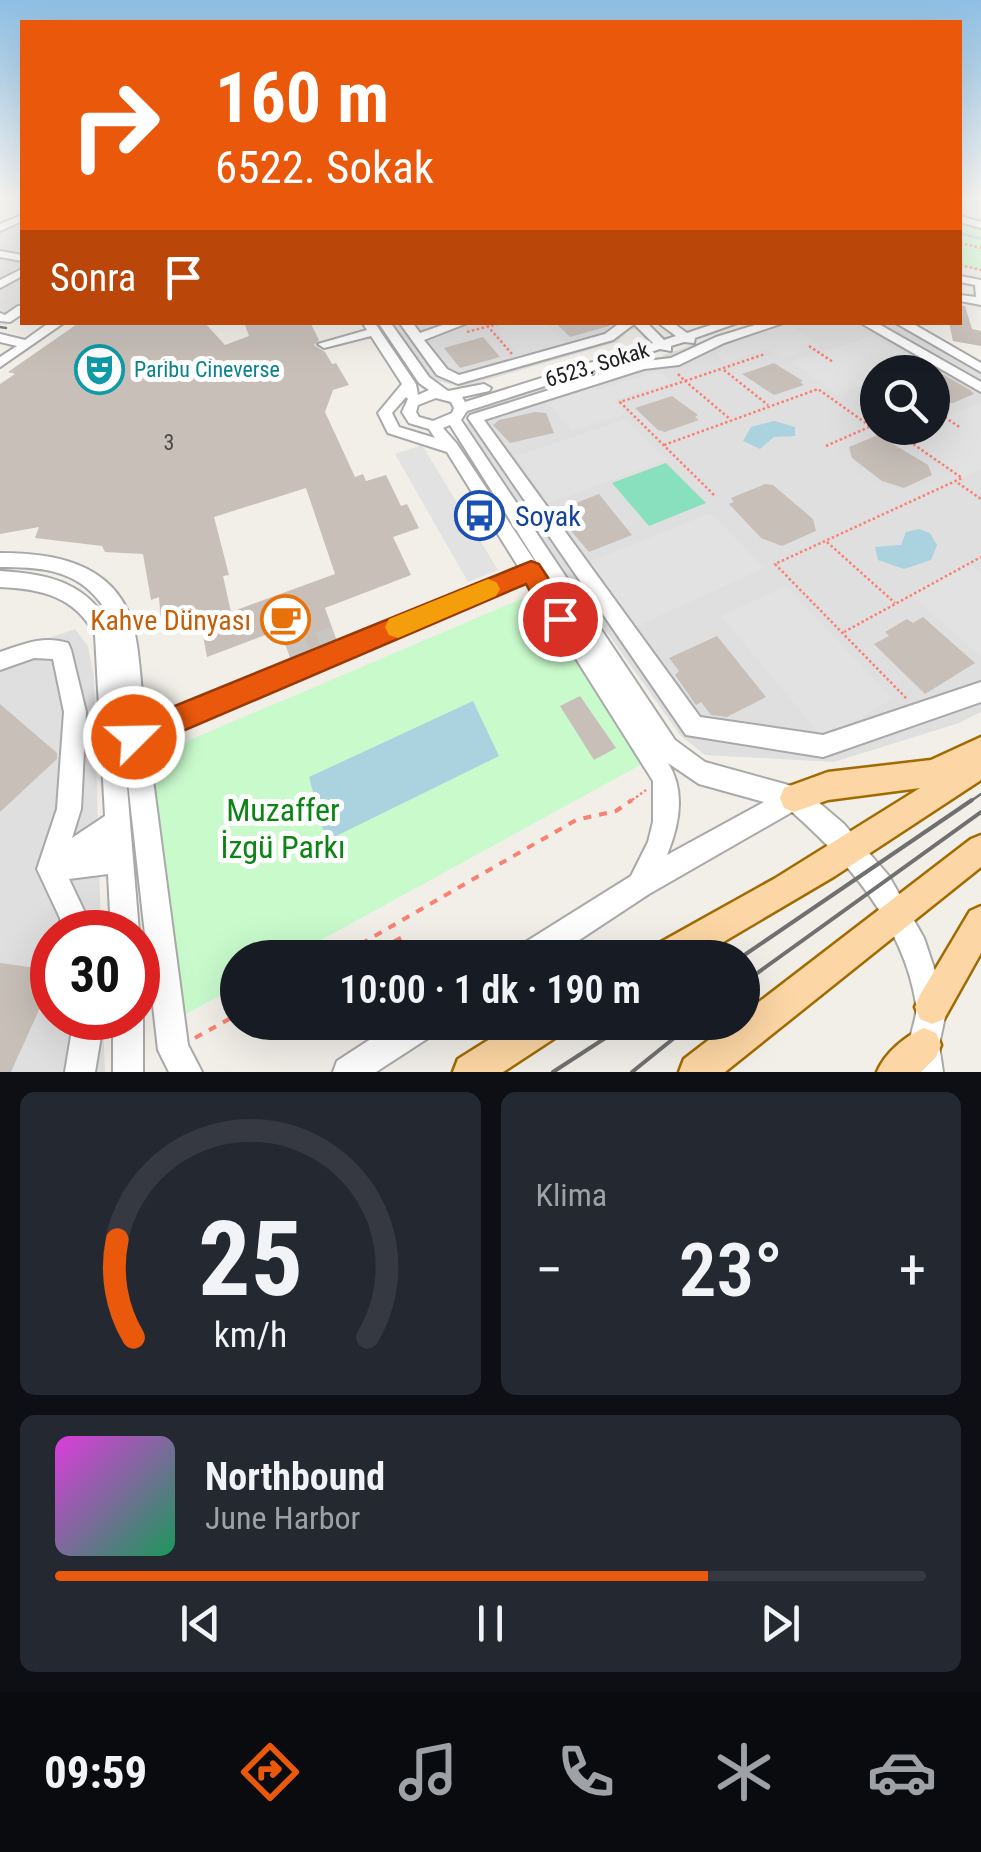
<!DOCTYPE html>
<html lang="tr">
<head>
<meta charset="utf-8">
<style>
  :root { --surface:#171b24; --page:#242831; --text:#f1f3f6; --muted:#9ea1a6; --line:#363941; --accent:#ea580c }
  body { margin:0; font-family:"Roboto Condensed",sans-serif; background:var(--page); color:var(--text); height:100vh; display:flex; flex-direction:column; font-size:38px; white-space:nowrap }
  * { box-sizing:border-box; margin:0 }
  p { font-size:32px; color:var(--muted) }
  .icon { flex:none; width:55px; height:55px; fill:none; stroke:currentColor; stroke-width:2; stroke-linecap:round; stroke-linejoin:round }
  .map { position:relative; height:1072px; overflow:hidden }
  .panel { display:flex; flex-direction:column; gap:20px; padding:20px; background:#0d0f14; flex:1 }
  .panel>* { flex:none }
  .top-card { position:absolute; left:20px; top:20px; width:942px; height:305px; border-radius:0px; box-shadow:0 10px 40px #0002; background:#ea580c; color:#fff; overflow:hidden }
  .fabs { position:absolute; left:860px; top:355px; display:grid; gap:20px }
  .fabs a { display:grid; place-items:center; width:90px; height:90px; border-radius:50%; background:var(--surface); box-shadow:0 10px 40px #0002; font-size:50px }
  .speed { position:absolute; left:30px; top:910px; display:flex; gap:20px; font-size:50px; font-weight:700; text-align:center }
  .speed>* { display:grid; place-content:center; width:130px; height:130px; border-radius:50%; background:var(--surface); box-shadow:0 10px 40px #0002; line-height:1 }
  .speed .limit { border:15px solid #d22; background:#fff; color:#111 }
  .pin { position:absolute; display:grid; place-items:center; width:85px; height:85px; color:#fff; margin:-42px; border:5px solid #fff; border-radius:50%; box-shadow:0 2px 10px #0007 }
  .me { position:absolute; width:110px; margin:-55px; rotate:67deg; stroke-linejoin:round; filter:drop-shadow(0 0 8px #0008) }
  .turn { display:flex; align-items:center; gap:35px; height:210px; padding:0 30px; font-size:45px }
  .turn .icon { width:130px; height:130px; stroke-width:2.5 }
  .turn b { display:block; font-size:70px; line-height:85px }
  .then { display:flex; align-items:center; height:95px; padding:0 30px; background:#0003; gap:20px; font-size:38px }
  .big { font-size:75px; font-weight:600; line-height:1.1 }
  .panel .tile { flex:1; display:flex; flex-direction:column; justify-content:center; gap:15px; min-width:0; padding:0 35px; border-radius:15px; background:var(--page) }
  .panel .dial { align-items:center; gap:0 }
  .dial svg { height:260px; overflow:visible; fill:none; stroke:var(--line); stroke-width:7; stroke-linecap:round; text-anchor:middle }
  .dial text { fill:var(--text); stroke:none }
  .song { display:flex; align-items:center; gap:30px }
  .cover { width:120px; height:120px; border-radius:15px; background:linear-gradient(135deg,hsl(300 70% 55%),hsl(150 70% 35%)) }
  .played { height:10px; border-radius:5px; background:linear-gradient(90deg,var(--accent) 75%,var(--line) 75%) }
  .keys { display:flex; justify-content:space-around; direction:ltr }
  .heat { display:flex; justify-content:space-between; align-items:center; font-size:55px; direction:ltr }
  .panel .tiles { flex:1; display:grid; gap:20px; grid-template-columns:1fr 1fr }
  .tile:last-child { grid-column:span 2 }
  .trip { position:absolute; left:220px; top:940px; width:540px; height:100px; border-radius:50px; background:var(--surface); box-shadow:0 10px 40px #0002; font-weight:600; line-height:100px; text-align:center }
  .menu { display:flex; height:160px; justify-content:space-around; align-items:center; background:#090b0e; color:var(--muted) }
  .menu .icon { width:70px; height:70px }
  .menu .selected { color:var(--accent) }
  .menu b { font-size:45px; color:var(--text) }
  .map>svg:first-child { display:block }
</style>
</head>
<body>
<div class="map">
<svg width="981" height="1072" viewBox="0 0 981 1072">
  <rect width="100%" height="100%" fill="#f2efe9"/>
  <path fill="#e0dfdf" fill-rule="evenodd" d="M22,214V314L6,325L0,323V225Z
    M392,323H658L630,330L617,342L463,387L433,380Z
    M752,323H904L981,366V712L959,723L834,762L705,755L680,735L463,429L478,408L637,358L659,357ZM878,372H932V428H878Z
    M75,629L88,646L94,677L101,932H52V1018H103L105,1072H0V655Z"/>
  <path fill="#c8facc" d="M960,222L981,228V271L960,266Z
    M533,594L642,764L290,957L238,958L237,986L183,1016L152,756Z"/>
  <path fill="#88e0be" d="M666,463L706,503L649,526L612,483Z"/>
  <path fill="#e2e2e2" d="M526,323H545L567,345L522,358L497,330Z
    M787,324L821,346L782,359L767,349L726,362L717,355L726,344Z
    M873,335L921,365L899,372H878L877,380L838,395L792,362Z
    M659,371L671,382L613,400L626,414L572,431L545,399L592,385L598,390Z
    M981,403V470L962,478L901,435L932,428L933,422Z
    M626,419L666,460L549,503L515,456Z
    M422,445L498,570L468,582L395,454Z
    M711,513L764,568L633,628L587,563Z
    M968,563L981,574V657L909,593Z
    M786,586L893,699L823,738L721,616Z"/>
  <path fill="#aad3df" d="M774,421L795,427V436L774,437L760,449L743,441L751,427Z
    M919,529L930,533L937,545L931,560L904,569L878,560L875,547L901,545L906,532Z
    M473,701L499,756L326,841L309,777Z"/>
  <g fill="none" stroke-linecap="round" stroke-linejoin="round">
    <path stroke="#aad3df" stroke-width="2.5" d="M960,233L981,239"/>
  </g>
  <path fill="#c7bfb8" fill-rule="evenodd" d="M960,305L965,306L972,329L981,331V346L953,341L949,322H960Z
    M80,322H204L225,345L249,336L244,322H310L319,340L314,345L325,352L332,364L336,363L349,385L333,390L325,412L355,477L363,474L366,481L386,475L401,506L407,504L419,528L393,537L411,575L325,608L336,639L290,658L281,629L207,657L198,609L161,622L159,597L151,600L143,554L105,552L102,546L35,538L39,527L0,534V384L15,374L8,372ZM306,488L335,574L231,612L223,576L229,575L214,517Z
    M555,322H609V326L570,337Z
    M483,337L500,357L460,368L444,348Z
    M774,363L803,381L800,382L804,385L774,395L742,374Z
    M932,368L970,390L974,394L953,403H939L932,398Z
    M672,396L698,415L695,417L699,420L665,432L658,430L635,408Z
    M535,412L546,413L554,433L510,443L493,425L499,420Z
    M878,435L928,465L932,475L904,488L882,481L852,458L849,447Z
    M765,484L773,485L813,519L816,531L782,546L761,538L729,504L734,502L731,498Z
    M599,494L632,535L589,552L562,520L565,518L558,510Z
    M923,617L975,663L925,694L874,644L889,636L885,632L907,619L913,623Z
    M717,636L766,697L727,717L711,715L701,702L696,705L675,675L679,671L669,658Z
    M580,696L616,748L594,760L560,706Z
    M0,704L57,753V759L0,812Z
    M0,963L52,970V981L11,1072H0Z"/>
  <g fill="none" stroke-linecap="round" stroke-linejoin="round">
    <path stroke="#c8c6c1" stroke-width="21" stroke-dasharray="21 11" stroke-linecap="butt" d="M289,654L335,636"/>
    <defs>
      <path id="minor" d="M22,215V221L0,231V224Z
        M960,216L981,222V228L960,222Z
        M0,251L22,255V261L0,257Z
        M22,269V276L0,288V280Z
        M960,276L981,280V305L960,301V295L976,297L975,285L960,282Z
        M18,306H22V314L10,322L0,321V313L5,315Z
        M50,322H65L0,367V357L17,346L0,342V334L25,340Z
        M362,322H374L416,384L418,395L429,390L419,383L378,322H390L429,377L448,391L484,384L491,388L489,391L462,397L465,402L653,343L634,324L613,340L458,384L437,375L399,322H412L420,333L451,322H470L424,340L447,369L459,375L605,334L621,322H646L664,340L676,336L657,322H672L687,333L720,322H740L695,338L694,343L684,342L671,346V351L660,349L467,411L461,420L675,740L705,762L803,789L844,824L889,876L924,938L947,1007L939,1045L943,1072H913C911,1062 908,1051 910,1041C911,1029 918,1016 916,1004C904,926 849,862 792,812L649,894L552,958H512L516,948L631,876L648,842L653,822V781L527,581L148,742L188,1045L202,1072H169L158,1050L123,738L139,932L138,935V932H111L108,874L69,879L87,917L89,932H61L60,918L37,869L57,809L64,712L53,659L34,658L0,670V652C23,644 44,635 68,643L71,650L86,712L81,809L72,838L105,816L95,635C75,596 41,589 0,587V571C51,574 88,583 113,630C112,619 107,611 100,602C75,569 39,567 0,567V553C52,553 111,562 131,619C140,644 141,694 145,721L519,568L447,452L388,433L378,413L402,384L371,336L324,348L318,344L367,330ZM406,397L408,399L402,412L409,423L429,429L435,438L399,427L392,413ZM436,398L451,402L454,408L452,413L433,421L419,417L416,412L418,405ZM450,425L563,604L457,444L443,428ZM668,763L699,784L764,802L667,855C679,826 686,791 668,763Z
        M765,322H786L724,343L679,365L644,369L484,420L700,717L823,735L981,682V702L823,757L686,735L468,418L470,415L638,362L671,358L716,337Z
        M859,322H875L981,382V392Z
        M894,322H910L981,363V372Z
        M138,1007L143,1018V1072H113V1018H138Z
        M74,1018H104L95,1072H65Z
        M397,1022H440L436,1033L376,1072H333L337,1061Z"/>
      <path id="major" d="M981,737V780L835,876L696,958H647L652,947L774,879L920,788L828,800L794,812L784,808L780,798L784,788L828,772L931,760Z
        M981,835V867L725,1072H679L684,1059L732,1022H742V1015L971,839Z
        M981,906V953L944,1019L932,1024L920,1019L915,1007L920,995L970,911Z
        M517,1022H566L561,1034L503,1072H453L458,1059Z
        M924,1028L936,1033L941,1045L936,1057L921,1072H877C885,1053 905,1036 924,1028Z"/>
    </defs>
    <use href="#minor" stroke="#a9a9a9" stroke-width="4"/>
    <use href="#major" stroke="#a06b00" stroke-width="5"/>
    <path stroke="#fa8072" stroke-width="2.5" stroke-dasharray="2.5 2.5" stroke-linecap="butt" d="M960,243L981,248
      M960,265L981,270
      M484,322L512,354
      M467,332L505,322
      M809,346L833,362
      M724,370L768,405
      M678,374L685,381L765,354
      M932,409L961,428
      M664,445L818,389L870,426L906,439L962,478L775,564L907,699
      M826,446L869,427
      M958,483L981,499
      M714,495L620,402L685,381L730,419
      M827,542L895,603
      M844,632L981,557
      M628,803L646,790"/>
    <path stroke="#fa8072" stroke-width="4" stroke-dasharray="8 8" stroke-linecap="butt" d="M366,957L404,936
      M337,958L358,945
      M364,958L359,945L576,820L616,811L632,800
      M195,1038L238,1014"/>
    <use href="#minor" fill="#fff" fill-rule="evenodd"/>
    <use href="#major" fill="#fcd6a4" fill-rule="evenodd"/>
    <path stroke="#707070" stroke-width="2.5" d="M0,327L6,328
      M968,803L981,794"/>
    <path stroke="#707070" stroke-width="4" d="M740,958L972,800
      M742,984L981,812
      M553,1072L630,1022
      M632,1072L694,1022"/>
  </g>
  <linearGradient id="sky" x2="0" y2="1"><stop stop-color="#8fc0e4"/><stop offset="0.57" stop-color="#f9f8f5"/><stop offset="1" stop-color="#f9f8f5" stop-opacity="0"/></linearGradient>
  <rect width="981" height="346" fill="url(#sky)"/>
  <path fill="#ea580c" stroke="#983908" stroke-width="2.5" d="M531,561L539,564L570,611L573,619L570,627C547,635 536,601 526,584L134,752L123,747L119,737L123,727Z"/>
  <path fill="#f59e0b" d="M488,579L496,582L500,589L496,596L398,638L389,635L385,627L389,619Z"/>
  <defs>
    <symbol id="theatre-ring" viewBox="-11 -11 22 22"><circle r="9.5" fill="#fff" stroke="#0f9aa8" stroke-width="1.5"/><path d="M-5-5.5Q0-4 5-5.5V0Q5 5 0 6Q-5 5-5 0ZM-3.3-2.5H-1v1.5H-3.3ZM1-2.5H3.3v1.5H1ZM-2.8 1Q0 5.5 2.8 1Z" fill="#0f9aa8"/></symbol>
    <symbol id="bus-ring" viewBox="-11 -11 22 22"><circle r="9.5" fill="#fff" stroke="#1a4fb4" stroke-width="1.5"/><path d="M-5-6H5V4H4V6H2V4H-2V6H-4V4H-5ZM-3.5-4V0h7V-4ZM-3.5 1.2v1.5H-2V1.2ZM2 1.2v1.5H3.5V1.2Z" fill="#1a4fb4"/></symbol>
    <symbol id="cafe-ring" viewBox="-11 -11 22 22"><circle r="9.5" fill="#fff" stroke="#e8710a" stroke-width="1.5"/><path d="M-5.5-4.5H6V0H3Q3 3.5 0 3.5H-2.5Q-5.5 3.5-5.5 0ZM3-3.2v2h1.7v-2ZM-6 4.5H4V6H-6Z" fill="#e8710a"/></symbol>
  </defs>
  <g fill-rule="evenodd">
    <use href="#theatre-ring" x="72" y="342" width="55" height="55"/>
    <use href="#bus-ring" x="452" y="488" width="55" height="55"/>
    <use href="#cafe-ring" x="258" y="592" width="55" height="55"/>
  </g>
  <g text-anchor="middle" stroke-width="10" stroke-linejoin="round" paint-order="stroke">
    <g font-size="22" fill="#222" stroke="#fff">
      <text transform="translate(597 364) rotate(-17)" y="8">6523. Sokak</text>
    </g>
    <g font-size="22" fill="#0d838f" stroke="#fff" text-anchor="start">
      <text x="134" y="377">Paribu Cineverse</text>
    </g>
    <g font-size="22" fill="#4b4948">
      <text x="169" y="450">3</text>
    </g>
    <g font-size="28" fill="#164399" stroke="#fff" text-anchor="start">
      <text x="515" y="526">Soyak</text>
    </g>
    <g font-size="28" fill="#c56008" stroke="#fff" text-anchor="end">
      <text x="251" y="630">Kahve Dünyası</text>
    </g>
    <g font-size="32" fill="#0c8416" stroke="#fff">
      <text x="283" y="821">Muzaffer<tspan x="283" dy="37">İzgü Parkı</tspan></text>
    </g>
  </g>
</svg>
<div class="fabs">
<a><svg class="icon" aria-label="search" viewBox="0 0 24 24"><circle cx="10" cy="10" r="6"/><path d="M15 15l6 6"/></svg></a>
</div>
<div class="speed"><div class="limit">30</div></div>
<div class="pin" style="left:560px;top:619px;background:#d93025"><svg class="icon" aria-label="arrive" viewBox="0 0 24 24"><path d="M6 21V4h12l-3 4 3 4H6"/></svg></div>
<svg class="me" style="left:134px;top:737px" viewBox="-20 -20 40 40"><circle r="17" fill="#ea580c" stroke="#fff" stroke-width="3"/><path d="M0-11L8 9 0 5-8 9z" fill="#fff"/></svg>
<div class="trip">10:00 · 1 dk · 190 m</div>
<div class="top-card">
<div class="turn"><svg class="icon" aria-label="right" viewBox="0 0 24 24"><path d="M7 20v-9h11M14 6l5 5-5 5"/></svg><div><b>160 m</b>6522. Sokak</div></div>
<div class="then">Sonra<svg class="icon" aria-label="arrive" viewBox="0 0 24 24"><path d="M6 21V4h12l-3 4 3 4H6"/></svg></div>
</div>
</div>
<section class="panel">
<div class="tiles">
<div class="tile dial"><svg viewBox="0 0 100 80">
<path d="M14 69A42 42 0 1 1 86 69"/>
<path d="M14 69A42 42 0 0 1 9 39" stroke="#ea580c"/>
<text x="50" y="56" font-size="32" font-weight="700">25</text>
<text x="50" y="72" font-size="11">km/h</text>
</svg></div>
<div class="tile"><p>Klima</p>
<div class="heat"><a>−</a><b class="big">23°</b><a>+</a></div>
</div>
<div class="tile">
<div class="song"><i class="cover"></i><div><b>Northbound</b><p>June Harbor</p></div></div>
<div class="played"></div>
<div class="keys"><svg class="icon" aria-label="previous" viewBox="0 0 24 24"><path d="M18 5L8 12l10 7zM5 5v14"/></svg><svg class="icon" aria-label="pause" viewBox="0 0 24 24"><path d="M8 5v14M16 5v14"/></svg><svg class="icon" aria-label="next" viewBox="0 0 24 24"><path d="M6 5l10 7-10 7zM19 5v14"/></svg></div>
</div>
</div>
</section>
<nav class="menu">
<b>09:59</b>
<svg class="icon selected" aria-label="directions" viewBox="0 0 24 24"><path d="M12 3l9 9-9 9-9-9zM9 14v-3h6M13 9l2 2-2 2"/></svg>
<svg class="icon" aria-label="music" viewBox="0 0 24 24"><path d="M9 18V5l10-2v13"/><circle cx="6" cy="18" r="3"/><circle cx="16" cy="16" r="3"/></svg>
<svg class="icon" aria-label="phone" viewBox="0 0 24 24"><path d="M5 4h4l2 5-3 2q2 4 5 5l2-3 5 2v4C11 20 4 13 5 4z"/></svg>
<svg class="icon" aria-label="climate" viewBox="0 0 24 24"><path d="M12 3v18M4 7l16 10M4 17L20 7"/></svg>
<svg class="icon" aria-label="car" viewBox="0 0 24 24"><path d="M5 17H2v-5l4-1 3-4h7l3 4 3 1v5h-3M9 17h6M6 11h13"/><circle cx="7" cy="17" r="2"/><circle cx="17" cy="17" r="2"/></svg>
</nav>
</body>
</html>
